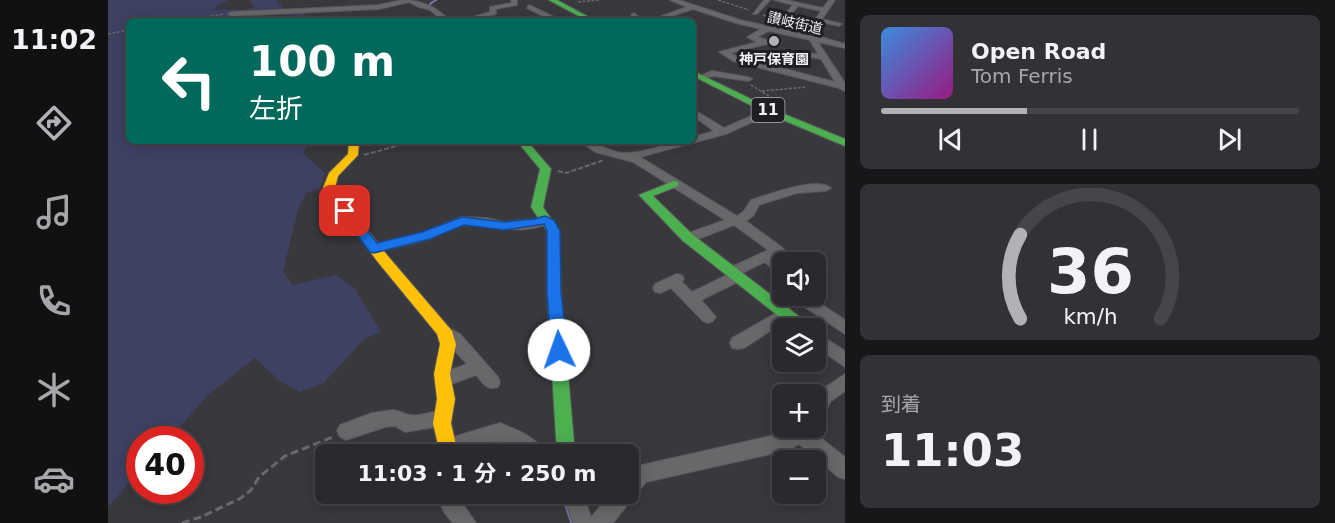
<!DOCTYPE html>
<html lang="ja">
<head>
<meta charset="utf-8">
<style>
  :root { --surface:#2a2a2e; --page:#323236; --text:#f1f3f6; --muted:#a5a7aa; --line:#46464a; --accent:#b1b2b7 }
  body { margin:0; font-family:"DejaVu Sans","Noto Sans JP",sans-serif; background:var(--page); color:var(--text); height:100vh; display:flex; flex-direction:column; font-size:22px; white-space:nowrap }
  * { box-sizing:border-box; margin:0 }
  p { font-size:20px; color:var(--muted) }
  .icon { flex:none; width:33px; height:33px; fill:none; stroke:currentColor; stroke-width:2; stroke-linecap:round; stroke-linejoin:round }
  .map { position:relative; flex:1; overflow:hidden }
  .details { display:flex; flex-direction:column; gap:15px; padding:15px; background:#171719; width:490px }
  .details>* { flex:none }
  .hud { position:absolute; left:18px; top:18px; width:570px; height:126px; border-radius:9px; box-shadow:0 3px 15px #0003,0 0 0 2px var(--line); background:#00695c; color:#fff; overflow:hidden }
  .controls { position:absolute; left:664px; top:252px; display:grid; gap:12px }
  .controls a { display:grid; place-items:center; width:54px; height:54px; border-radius:9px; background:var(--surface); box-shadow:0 3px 15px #0003,0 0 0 2px var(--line); font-size:30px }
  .speed { position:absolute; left:18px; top:426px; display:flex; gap:12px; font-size:30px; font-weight:700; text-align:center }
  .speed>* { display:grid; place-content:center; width:78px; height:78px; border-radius:50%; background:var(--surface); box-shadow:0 3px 15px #0003,0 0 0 2px var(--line); line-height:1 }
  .speed .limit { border:9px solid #d22; background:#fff; color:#111 }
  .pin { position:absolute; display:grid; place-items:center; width:51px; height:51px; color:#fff; margin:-26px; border-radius:12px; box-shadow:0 3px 9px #0006 }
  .me { position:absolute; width:66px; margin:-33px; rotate:357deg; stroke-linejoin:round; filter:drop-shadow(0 0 4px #0008) }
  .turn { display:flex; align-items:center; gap:21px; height:126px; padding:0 24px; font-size:27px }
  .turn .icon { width:78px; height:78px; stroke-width:2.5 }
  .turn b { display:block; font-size:42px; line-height:51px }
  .big { font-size:45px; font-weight:700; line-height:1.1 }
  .details .card { flex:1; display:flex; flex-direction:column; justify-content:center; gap:9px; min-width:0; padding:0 21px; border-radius:9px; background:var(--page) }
  .details .dial { align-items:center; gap:0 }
  .dial svg { height:156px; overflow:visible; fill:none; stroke:var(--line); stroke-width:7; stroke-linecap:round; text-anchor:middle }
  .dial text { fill:var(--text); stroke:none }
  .song { display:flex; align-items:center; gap:18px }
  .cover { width:72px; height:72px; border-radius:9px; background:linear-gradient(135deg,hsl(210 70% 55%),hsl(310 70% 35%)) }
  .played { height:6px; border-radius:3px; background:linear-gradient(90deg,var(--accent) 35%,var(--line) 35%) }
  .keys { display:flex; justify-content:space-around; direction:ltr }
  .trip { position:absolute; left:207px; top:444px; width:324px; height:60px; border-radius:9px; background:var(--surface); box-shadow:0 3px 15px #0003,0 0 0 2px var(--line); font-weight:700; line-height:60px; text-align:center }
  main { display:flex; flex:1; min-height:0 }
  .tabs { display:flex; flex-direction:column; width:108px; justify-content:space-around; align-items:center; background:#111112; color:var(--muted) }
  .tabs .icon { width:42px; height:42px }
  .tabs .current { color:var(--accent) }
  .tabs b { font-size:27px; color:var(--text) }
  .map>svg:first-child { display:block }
</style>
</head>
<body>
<main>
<nav class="tabs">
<b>11:02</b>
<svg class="icon current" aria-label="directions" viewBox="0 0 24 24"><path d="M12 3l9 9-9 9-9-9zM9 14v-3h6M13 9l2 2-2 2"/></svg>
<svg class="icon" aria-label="music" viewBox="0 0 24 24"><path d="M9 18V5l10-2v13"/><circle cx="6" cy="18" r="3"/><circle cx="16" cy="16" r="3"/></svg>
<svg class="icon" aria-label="phone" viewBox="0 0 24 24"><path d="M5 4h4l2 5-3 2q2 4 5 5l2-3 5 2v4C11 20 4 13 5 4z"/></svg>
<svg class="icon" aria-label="climate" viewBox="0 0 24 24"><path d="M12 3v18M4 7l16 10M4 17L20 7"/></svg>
<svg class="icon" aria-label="car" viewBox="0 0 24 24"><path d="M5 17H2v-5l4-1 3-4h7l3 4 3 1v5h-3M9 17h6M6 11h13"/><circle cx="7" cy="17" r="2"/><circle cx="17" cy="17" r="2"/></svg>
</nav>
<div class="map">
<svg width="737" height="523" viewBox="0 0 737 523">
  <rect width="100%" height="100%" fill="#38383d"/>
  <path fill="#3f4163" d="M0,0H121L110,5L107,9L137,10L148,7L141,2L144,0H167L180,13H197L195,16C180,16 167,12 152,13V21H21V141H219L199,147L195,153L217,173L212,188L198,193L190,209L175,272L185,285L228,275L247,289L273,332L256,339L216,383L192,392L172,381L147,358L101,394L61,439L32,440L31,472L0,507Z"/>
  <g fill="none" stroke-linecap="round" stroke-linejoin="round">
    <path stroke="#7477a9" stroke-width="2" d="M322,8V4L328,0"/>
    <path stroke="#7477a9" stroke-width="5" d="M455,494L465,523"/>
    <defs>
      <path id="street" d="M294,0C313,0 329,7 342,21H335L322,10L311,7L301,2L271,9L123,16L120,14L123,12L271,5Z
        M403,0H409V5L388,9V14L362,21H351L382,12V7L404,3Z
        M562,0H571L632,20L699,35L700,30L713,11L690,6L682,16L675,17L673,14L678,13L685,5L666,0H678L715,8L721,0H727L714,19L734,24L731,26L712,22L706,35L737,44V48L710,42L737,83V91L731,88L625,61L611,52L649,42L639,37L653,29L628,23L585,9L549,21H540L579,7ZM661,31L702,40L710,54L695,53L691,55L713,59L727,82L631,57L622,53L659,44V40L649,37Z
        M656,0H662L649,14H645Z
        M421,5L452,20L477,15L480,17C459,28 438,18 419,8Z
        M526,13L536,21H529L523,15Z
        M604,71L640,77L644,79L640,81L605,76L593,79L589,77Z
        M661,108L664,109V113L618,134L532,157L629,216L636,211L643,200C660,195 708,176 723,188L717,191L689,193L651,205L645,216L638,221L675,248L677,251L668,257L675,263V276L670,274L657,262L634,273L636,276L634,280L593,300L608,317L605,321L600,323L595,321L563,288L552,293L547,292L545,288L547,284L569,274L574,275L576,279L574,282L584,292L619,275L617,272L619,269L660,250L626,225L585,241H575L574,238L575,235L617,220L525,162L487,152L472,141C488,141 500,152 516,153C540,153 560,141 585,141V137L606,131L585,116V109L616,128Z
        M437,215L441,216L443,219C425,239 382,224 359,225C346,225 332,236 320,239C302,245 284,248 266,252L259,248L261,245L314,233L354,217L379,218L396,222L426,219Z
        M684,296H701L737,320V334L686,300Z
        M677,308L682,310L684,314L682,318L636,348L630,349L624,348L622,343L624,338Z
        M339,327L352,334L390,377L392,382L390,387C379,391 375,383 368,375L335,387L329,385L327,380L329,375L359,364L334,337L331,333L334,329Z
        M708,332L737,351V367L708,347Z
        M737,374V391L722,402L714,420L708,422L710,392Z
        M284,410C292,410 295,414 302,415C315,417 327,408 340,413L343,419L340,425L297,432L287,426L277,427L238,440L232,437L229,431L232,425L264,413Z
        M392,423C408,430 431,437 436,454H413L403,446L391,441L344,454L332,453L330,447L332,441Z
        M684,428H706L705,432L737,457V479L730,477L691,444L681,450L538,482L505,523H465L455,494H475L483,517L503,494H520V472L525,467L676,433Z
        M328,494H348L368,523H345L336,512Z"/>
      <path id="fast" d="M441,0H449L488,21H480Z
        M585,71L664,109L737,139V146L658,113L585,76Z
        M409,141H419L443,169L435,207L451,231L453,292L467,454H449L439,292V231L423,207L432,169Z
        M566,181L570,182V186L545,196L585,235L701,324L703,328H686L575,241L531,195Z"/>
      <path id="slow" d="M241,141H251L250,155L230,176L227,188L279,255L344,331L348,344L342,374L347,399L343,423L350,454H332L325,423L329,399L326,374L332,344L329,334L269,261L215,188L221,173L240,154Z"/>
    </defs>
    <use href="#street" stroke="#57575b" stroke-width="2"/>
    <use href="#fast" stroke="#57575b" stroke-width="2"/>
    <use href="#slow" stroke="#57575b" stroke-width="2"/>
    <path stroke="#69696c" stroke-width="1.5" stroke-dasharray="3 1.5" stroke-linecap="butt" d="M610,0L641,10
      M470,2L491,0
      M655,15L670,20
      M72,21L116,14
      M0,34L21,30
      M643,85L661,96
      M654,91L699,87"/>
    <path stroke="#69696c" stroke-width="2" stroke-dasharray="5 2" stroke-linecap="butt" d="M256,155L306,141
      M450,171L458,173L496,160"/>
    <path stroke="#69696c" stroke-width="3" stroke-dasharray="8 4" stroke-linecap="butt" d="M74,523L93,517L133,498L143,490L151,477L177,456L225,437"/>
    <use href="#street" fill="#68686b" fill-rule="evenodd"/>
    <use href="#fast" fill="#4caf50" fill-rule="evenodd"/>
    <use href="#slow" fill="#ffc107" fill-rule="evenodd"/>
  </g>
  <path fill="#1a73e8" stroke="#114b97" stroke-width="1.5" d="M237,208L242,209L269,243L314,232L354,217L396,222L426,219L437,216L446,220L452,231L453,292L459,350L457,354L451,356L445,354L443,350L439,292V231L436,224L396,230L356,225L322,239L266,253L262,252L231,211Z"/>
  <circle fill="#b1b2b7" stroke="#1e1f22" stroke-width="2" cx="666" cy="41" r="6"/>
  <g text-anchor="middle" stroke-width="6" stroke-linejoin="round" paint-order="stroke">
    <g font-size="14" fill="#f2f3f8" stroke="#1e1f22">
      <text transform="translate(687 23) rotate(13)" y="5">讃岐街道</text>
    </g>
    <g font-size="14" font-weight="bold" fill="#f2f3f8" stroke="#1e1f22">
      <text x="666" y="64">神戸保育園</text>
    </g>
    <rect fill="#1e1f22" stroke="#b2b3b8" stroke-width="1.5" x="643.5" y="98" width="33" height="24" rx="4.5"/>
    <g font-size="15" font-weight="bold" fill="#f2f3f8">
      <text x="660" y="115">11</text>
    </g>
  </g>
</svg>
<div class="controls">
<a><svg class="icon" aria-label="sound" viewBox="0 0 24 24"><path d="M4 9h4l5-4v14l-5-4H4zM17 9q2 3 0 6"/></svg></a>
<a><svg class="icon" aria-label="layers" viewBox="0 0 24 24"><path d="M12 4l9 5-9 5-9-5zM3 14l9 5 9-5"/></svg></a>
<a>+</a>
<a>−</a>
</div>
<div class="speed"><div class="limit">40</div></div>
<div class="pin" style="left:237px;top:211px;background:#d93025"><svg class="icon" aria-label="arrive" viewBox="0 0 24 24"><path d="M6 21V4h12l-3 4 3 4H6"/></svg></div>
<svg class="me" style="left:451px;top:350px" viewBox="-20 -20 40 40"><circle r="19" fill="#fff"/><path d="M0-13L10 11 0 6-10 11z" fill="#1a73e8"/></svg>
<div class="trip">11:03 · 1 分 · 250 m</div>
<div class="hud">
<div class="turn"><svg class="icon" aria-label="left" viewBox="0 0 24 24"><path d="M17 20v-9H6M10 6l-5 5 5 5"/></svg><div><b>100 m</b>左折</div></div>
</div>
</div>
<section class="details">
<div class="card">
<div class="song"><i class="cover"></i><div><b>Open Road</b><p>Tom Ferris</p></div></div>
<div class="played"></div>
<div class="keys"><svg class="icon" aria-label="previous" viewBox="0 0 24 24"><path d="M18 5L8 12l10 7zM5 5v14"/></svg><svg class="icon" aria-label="pause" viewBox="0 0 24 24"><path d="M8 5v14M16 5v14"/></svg><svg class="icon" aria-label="next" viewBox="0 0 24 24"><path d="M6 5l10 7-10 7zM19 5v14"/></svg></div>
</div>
<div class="card dial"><svg viewBox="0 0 100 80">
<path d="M14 69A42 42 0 1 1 86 69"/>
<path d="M14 69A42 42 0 0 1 14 26" stroke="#b1b2b7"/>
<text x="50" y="56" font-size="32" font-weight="700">36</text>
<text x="50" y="72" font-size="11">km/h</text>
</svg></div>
<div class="card"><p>到着</p><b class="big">11:03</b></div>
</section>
</main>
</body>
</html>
